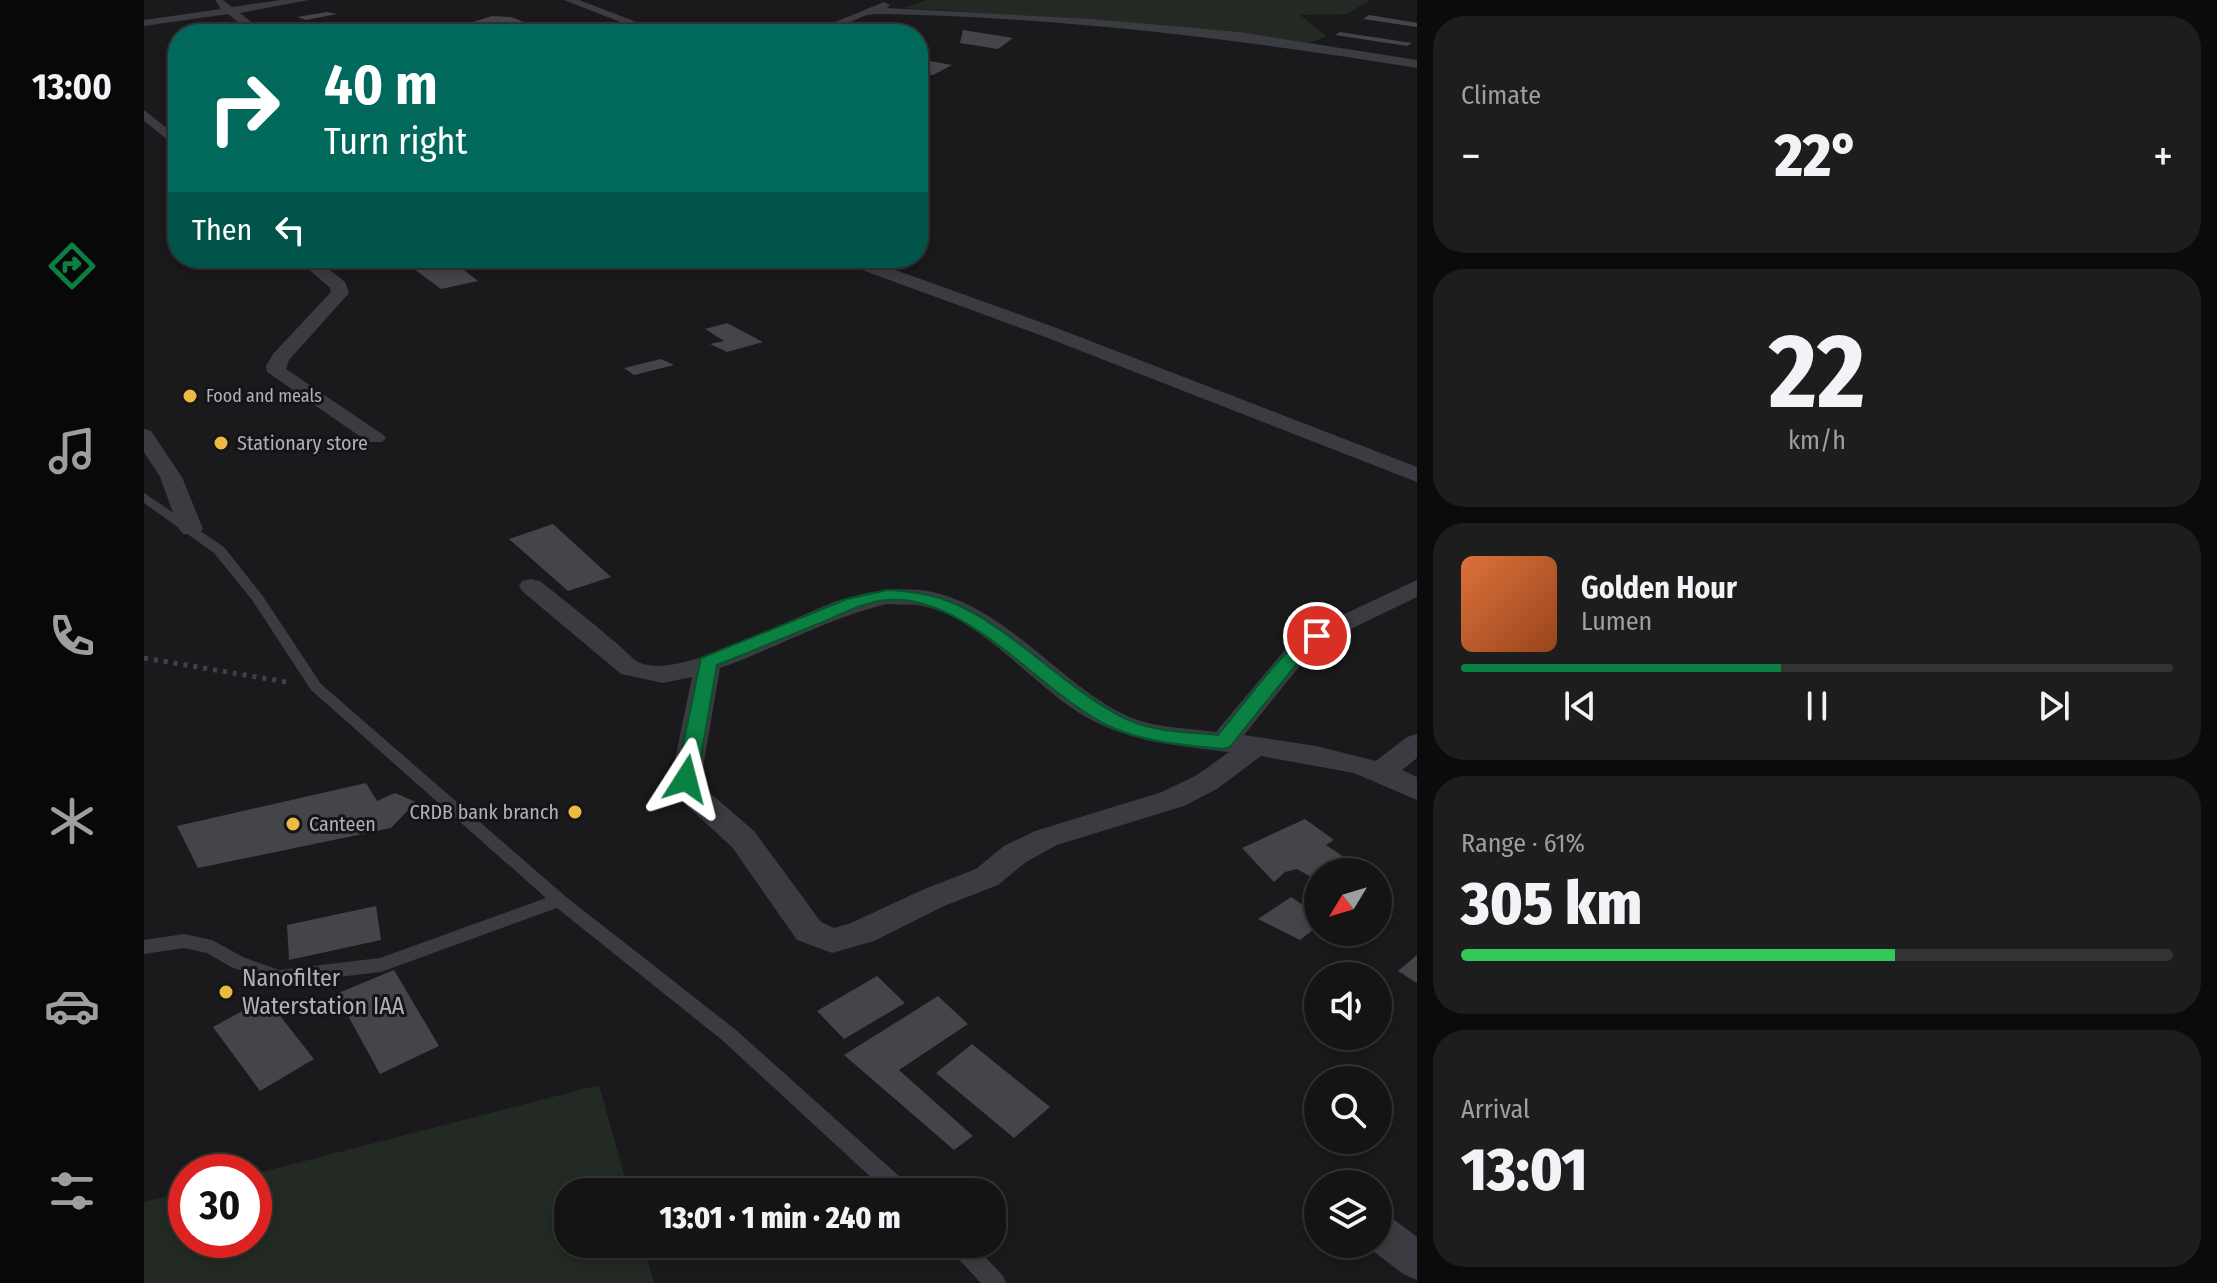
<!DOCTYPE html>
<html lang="en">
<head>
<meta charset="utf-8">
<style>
  :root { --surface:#141415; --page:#1d1d1e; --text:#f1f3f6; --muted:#9d9ea0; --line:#333334; --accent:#0b8043 }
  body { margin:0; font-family:"Fira Sans Condensed",sans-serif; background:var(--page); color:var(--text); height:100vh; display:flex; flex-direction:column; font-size:30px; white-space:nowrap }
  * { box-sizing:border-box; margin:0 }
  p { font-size:26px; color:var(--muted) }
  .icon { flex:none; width:44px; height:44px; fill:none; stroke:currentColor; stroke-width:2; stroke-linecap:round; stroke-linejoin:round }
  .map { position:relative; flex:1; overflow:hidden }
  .side { display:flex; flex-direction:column; gap:16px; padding:16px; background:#0b0b0c; width:800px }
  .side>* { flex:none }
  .top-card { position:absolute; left:24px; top:24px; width:760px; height:244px; border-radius:32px; box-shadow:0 4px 12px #0003,0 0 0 2px var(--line); background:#00695c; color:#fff; overflow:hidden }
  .needle { width:52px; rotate:232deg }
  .buttons { position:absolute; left:1160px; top:858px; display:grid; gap:16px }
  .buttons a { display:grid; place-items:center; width:88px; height:88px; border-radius:50%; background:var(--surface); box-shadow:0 4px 12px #0003,0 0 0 2px var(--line); font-size:40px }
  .speed { position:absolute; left:24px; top:1154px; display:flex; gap:16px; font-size:40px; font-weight:700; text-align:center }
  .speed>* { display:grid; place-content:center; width:104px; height:104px; border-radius:50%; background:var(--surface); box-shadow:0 4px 12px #0003,0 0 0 2px var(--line); line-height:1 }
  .speed .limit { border:12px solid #d22; background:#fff; color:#111 }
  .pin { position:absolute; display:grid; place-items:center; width:68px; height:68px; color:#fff; margin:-34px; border:4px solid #fff; border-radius:50%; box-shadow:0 2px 8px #0007 }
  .me { position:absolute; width:88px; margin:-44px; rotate:9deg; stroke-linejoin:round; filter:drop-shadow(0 0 6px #0008) }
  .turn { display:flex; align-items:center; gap:28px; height:168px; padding:0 24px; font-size:36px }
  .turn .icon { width:104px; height:104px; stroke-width:2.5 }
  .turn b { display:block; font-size:56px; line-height:68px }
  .then { display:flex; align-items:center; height:76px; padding:0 24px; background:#0003; gap:16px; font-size:30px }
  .big { font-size:60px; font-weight:800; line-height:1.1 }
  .side .card { flex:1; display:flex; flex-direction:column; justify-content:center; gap:12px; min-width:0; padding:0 28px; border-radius:32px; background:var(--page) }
  .side .dial { align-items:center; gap:0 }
  .dial b { font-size:104px; line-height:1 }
  .song { display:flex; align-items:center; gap:24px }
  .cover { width:96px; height:96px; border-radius:12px; background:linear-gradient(135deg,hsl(20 70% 55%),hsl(20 70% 35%)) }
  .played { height:8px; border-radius:4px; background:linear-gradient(90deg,var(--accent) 45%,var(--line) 45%) }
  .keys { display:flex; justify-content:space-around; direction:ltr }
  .heat { display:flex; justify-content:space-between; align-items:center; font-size:44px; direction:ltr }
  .charge { height:12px; border-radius:6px; background:linear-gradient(90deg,#34c759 61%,var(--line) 0) }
  .trip { position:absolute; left:410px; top:1178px; width:452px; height:80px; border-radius:32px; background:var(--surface); box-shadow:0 4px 12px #0003,0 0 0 2px var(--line); font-weight:800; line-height:80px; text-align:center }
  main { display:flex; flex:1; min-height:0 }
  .menu { display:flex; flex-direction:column; width:144px; justify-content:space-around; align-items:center; background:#080808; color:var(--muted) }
  .menu .icon { width:56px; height:56px }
  .menu .active { color:var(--accent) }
  .menu b { font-size:36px; color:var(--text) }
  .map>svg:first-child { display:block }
</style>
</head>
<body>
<main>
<nav class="menu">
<b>13:00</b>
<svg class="icon active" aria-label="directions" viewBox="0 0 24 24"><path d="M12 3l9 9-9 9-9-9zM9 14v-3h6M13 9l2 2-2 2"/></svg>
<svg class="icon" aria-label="music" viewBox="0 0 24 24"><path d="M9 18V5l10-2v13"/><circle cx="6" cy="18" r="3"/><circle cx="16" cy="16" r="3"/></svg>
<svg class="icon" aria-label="phone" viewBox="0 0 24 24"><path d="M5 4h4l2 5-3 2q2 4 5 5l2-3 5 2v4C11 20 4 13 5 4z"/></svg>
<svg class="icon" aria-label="climate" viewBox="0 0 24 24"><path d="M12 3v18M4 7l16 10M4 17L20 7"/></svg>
<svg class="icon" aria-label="car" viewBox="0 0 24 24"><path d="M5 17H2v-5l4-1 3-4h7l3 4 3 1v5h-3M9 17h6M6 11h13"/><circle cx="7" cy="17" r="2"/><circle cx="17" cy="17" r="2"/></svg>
<svg class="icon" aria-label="filters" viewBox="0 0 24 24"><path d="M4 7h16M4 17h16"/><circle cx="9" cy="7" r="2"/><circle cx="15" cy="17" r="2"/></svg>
</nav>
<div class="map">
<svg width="1273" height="1283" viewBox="0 0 1273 1283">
  <rect width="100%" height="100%" fill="#1a1a1c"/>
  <path fill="#222a23" d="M782,0H1226L1203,14L1156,15L1183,36L1160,45L936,19L760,8Z
    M455,1085L485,1192H424V1244H499L510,1283H0V1202L42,1191V1240H110V1174Z"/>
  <path fill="#444549" d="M183,12L193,14L162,20L153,17Z
    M1225,15L1273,23V27L1219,19Z
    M348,16L367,17L380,22L344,28L329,22Z
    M819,30L869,38L854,49L816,43Z
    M1196,32L1268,43L1263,46L1191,35Z
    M786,61L808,65L789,75L774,73V65Z
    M310,262L334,281L297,289L270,269Z
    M583,323L619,342L583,352L566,344L580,341L561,329Z
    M517,359L530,365L490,375L480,368Z
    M409,524L467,577L424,591L365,539Z
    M222,783L233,801L251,793L272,802L247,828L54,868L33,826Z
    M1161,819L1190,840L1182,845L1222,872H1174V881L1153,869L1141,872L1130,882L1098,848Z
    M1147,897L1174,915V926L1156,940L1114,919Z
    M232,906L237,940L145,960L143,925Z
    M1273,955V983L1254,971Z
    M250,970L295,1046L236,1074L192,994Z
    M733,976L761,1003L700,1039L673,1011Z
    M794,996L824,1024L755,1070L829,1136L810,1150L700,1055Z
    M122,998L170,1059L116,1091L69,1027Z
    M828,1044L906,1107L870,1138L792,1073Z"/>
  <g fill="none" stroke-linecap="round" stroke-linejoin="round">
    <path stroke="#414248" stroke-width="5" stroke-dasharray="4 6" stroke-linecap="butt" d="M0,658L148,683"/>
    <path fill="#3b3c41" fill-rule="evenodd" d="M0,493L80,547L118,595L177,684L421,896L592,1030L765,1185L768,1192H743L578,1040L413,908L237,972L134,984L87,967L63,953L40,948L0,954V940L40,934L68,940L99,957L135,970L236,958L402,898L167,690L108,600L70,553L0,503Z
      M804,1244H829L859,1276L862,1283H837L807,1251Z"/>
    <path fill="#3b3c41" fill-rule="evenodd" d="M71,0H79L88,7L137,0H165L96,13L122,34H109L84,14L0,26V20L77,9Z
      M420,0H435L524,34H507Z
      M740,2L746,5L743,8L948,19L1095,32L1273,60V68C1095,39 915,17 734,14C712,13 695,34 672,34L691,22Z
      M0,110L34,137V148L0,121Z
      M152,258H171L201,282L205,293L145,360L142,369L238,434L242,438L238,442H224L123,372L122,366L129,354L187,292L186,288Z
      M694,258H718L910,327L1273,467V482L896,335L696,262Z
      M0,429L7,431L38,477L59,529L55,534H39L35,529L16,477L0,452Z
      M387,579L396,581C421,601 447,621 471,642C479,648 486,657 494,662C534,682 650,616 693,601C719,592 749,587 777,590C858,601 912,682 983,716C1010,728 1043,728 1072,732L1140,651L1164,631L1273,580V597L1182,641L1158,663L1100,735L1172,746L1232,761L1263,737L1273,734V758L1258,770L1273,777V800L1210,773L1117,756L1073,789L1040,806L913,845L882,862L854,885L800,906L730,941L688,953L653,940L588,847L543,806L527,779L548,677L519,683L477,674L378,591L375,586L378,581ZM743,604C753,605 763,604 773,605C835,614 889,687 942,717C986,742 1035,746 1085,752L1053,775L1018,792L891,831L860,846L832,869L778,890L707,923L690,928L677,922L610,831L565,792L557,779L576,668C632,648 684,618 743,604Z
      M1234,1213L1248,1218L1273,1237V1280L1259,1274L1220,1244H1234Z"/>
  </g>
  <path fill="#0b8043" stroke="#07532c" stroke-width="2" d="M743,590C764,591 784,593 804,601C863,623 919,687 978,717C1007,732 1042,732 1074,735C1093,713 1148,636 1173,630L1182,636L1155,661L1086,747L1079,749C1041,745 1002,743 967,727C897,695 824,593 743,600C719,602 696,615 674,624C640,638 606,652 573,665L553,779L550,784H535L532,779L557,658L703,599Z"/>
  <g fill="#ecba42" stroke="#151517" stroke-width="3">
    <circle cx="46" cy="396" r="8"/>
    <circle cx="77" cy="443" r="8"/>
    <circle cx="431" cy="812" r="8"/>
    <circle cx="149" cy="824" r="8"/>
    <circle cx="82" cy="992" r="8"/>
  </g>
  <g text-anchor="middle" stroke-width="6" stroke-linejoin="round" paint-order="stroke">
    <g font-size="18" fill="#adb0bb" stroke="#151517" text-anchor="start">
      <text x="62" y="402">Food and meals</text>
    </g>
    <g font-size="20" fill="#adb0bb" stroke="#151517" text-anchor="start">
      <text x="93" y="450">Stationary store</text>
      <text x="415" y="819" text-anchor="end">CRDB bank branch</text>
      <text x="165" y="831">Canteen</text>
    </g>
    <g font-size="24" fill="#adb0bb" stroke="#151517" text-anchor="start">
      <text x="98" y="986">Nanofilter<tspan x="98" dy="28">Waterstation IAA</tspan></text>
    </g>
  </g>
</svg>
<div class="buttons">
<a><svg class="needle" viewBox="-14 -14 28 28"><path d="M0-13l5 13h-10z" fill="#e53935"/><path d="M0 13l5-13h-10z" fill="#9d9ea0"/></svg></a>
<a><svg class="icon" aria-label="sound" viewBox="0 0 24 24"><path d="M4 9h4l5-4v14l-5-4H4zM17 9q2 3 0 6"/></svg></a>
<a><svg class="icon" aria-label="search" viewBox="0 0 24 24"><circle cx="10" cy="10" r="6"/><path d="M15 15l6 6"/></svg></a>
<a><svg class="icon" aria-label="layers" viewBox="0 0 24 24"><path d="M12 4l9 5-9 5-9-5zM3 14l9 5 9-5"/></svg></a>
</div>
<div class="speed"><div class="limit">30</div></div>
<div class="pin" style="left:1173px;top:636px;background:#d93025"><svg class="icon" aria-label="arrive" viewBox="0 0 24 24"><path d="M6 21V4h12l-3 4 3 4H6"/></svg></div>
<svg class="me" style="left:542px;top:779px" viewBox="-20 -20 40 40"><path d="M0-17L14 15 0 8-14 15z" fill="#0b8043" stroke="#fff" stroke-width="4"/></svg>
<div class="trip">13:01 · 1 min · 240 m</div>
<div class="top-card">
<div class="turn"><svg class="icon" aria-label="right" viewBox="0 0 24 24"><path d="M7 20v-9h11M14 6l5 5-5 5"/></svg><div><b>40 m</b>Turn right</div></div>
<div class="then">Then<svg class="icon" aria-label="left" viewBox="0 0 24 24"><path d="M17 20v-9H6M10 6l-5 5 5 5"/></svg></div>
</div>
</div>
<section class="side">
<div class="card"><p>Climate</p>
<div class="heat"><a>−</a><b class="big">22°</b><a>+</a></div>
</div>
<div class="card dial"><b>22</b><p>km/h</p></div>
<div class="card">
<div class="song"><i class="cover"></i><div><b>Golden Hour</b><p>Lumen</p></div></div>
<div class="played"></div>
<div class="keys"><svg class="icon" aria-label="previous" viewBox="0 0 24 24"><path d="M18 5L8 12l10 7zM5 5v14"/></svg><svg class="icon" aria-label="pause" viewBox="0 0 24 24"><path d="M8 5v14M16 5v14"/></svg><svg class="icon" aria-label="next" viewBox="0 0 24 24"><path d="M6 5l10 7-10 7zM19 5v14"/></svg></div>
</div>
<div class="card"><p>Range · 61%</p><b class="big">305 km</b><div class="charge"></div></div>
<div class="card"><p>Arrival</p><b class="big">13:01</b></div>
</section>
</main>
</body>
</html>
